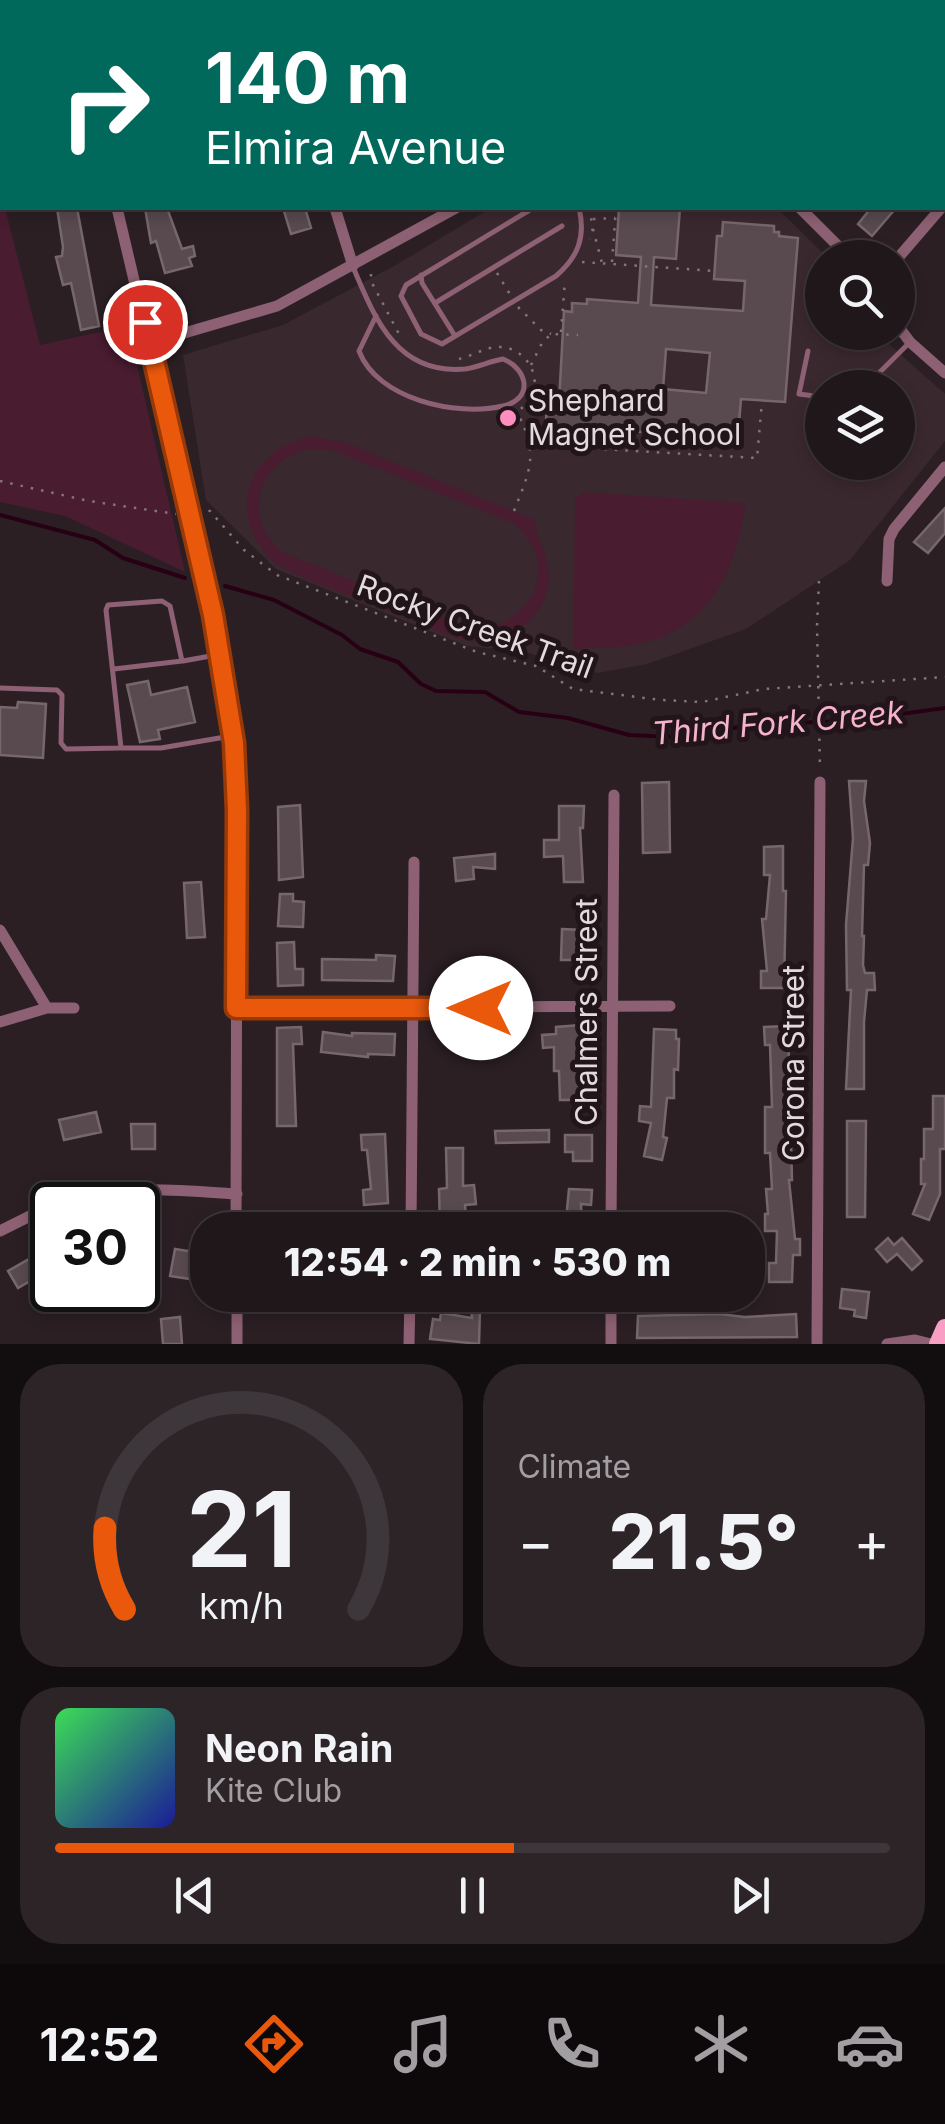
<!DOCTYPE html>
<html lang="en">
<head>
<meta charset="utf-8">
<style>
  :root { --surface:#20171b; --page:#2d2428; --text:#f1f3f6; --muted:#a29fa3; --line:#3d363a; --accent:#ea580c }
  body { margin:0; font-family:Inter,sans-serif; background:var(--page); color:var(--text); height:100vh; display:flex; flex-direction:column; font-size:38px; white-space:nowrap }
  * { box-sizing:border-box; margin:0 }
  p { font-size:32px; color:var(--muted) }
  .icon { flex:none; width:55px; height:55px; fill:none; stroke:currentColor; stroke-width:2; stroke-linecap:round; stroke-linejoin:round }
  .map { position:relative; height:1344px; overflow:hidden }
  .sheet { display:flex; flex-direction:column; gap:20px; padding:20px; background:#120d0f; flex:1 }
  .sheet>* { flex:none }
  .hud { position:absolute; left:0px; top:0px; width:945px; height:210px; box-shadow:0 5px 15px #0003,0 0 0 2px var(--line); background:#00695c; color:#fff; overflow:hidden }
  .buttons { position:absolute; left:805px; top:240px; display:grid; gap:20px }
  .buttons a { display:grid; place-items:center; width:110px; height:110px; border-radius:50%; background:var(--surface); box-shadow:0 5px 15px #0003,0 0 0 2px var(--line); font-size:50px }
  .speed { position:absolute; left:30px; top:1182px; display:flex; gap:20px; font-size:50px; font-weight:700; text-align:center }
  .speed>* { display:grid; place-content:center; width:130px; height:130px; border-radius:50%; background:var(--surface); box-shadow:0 5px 15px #0003,0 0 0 2px var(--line); line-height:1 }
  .speed .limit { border:5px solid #111; border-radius:15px; background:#fff; color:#111 }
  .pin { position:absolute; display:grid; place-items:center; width:85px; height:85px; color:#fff; margin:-42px; border:5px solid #fff; border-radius:50%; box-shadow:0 2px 10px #0007 }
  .me { position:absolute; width:110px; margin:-55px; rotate:270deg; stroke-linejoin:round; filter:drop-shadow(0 0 8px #0008) }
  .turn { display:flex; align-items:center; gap:35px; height:210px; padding:0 40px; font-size:45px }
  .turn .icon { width:130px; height:130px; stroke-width:2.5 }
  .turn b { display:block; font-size:70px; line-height:85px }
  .big { font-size:75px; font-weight:800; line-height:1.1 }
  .sheet .widget { flex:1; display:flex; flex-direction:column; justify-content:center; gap:15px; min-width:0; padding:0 35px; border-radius:40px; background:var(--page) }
  .sheet .dial { align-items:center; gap:0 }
  .dial svg { height:260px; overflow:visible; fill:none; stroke:var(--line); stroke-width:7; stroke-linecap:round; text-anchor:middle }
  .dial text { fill:var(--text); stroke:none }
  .song { display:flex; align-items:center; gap:30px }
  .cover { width:120px; height:120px; border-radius:15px; background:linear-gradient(135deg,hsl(130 70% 55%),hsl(240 70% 35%)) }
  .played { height:10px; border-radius:5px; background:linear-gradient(90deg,var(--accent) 55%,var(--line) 55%) }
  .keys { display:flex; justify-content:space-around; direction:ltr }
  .heat { display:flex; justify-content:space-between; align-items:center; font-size:55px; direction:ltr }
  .sheet .tiles { flex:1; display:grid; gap:20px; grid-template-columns:1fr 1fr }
  .widget:last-child { grid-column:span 2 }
  .trip { position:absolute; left:190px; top:1212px; width:575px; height:100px; border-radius:40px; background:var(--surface); box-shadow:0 5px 15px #0003,0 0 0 2px var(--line); font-weight:800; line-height:100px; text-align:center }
  .dock { display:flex; height:160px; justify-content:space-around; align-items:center; background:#0d090b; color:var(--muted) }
  .dock .icon { width:70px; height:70px }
  .dock .on { color:var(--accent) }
  .dock b { font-size:45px; color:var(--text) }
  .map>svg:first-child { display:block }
</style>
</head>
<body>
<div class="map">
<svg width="945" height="1344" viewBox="0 0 945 1344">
  <rect width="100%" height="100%" fill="#2b1f24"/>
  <path fill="#3a282f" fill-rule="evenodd" d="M491,208H777L827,257L822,258V332L882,333L890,345L945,394V441L850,560L746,629L647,664L598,673L522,651L467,646L276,569L206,500L183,355L283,325L396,265ZM822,388H898V462H822Z"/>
  <path fill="#491c30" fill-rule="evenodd" d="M0,187L2,208H5L40,345L128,326L185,572L65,516L0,502Z
    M311,436L344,442L536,520C531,538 560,560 544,600C533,626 504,643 476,641C452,640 426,625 404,616C362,599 316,586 276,564C224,517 245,451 311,436ZM306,449L332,450L512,523C565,562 531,631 470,628L282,552C241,516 257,465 306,449Z
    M583,492L745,503C739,565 710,628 643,643C621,649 596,647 573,649L575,498Z"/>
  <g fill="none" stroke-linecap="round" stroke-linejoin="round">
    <path stroke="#270013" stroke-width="4" d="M0,515L95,540L123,558L185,578
      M225,586L274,600L342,635L360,649L398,662L421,684L436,691L485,692L519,712L568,718L629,735L673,737L759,724L849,721L945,708"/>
  </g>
  <path fill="#584a4f" stroke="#77676d" stroke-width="2.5" fill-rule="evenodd" d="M57,208H77L99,326L81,330L71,283L63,285L56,257L62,256L63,247Z
    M145,208H167L182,249L193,246L195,256L189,258L192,266L165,273L156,241L151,243Z
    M283,208H305L311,228L291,234Z
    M619,208H680L676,259L654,257L651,305L743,311L745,281L714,279L717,236H722L723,222L774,226V232H779V236L798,238L785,402L741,399L738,436L569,429L568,443L545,441L547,401L559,402L564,311L572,312V303L587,304V299L638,303L641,257L616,255ZM666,349L710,353L706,393L663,389Z
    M871,208H896L872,236L858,224Z
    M945,508V533L928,553L914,542Z
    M148,681L151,695L187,687L195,722L158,730L160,739L140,742L127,685Z
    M18,702L46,704L43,758L0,755V707L17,708Z
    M849,781H866L864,801L870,843L868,865H864L862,936H864L863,965L865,973H874L875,990H867L864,1022V1089H846L851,990H847L846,925L853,838Z
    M669,782L670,852L643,853L642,783Z
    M300,805L303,877L279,880L278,807Z
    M559,806H584L583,828H580L583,882H564L563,856L544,857V840H559Z
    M783,846V891H786L784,988H761V971H767L762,919H766L770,875H764V847Z
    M495,854V869L473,867L474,879L456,881L454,858Z
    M201,882L205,937L187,938L184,883Z
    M280,894H293V901L304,902L303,927L278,926Z
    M562,929L583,930L582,960H561Z
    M294,942L295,969H303V985L278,986L277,943Z
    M376,955L395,956L393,981L322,980V959L376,960Z
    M500,961L501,979L463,981L462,963Z
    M580,1025L582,1053L591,1052L592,1070H578L579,1100H560L559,1071H554V1047L543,1048L542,1035L556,1034V1027Z
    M788,1026L792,1180H789L795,1239H800V1255H793L792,1282H769V1263H776L777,1231H765V1214H768L766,1189H772L770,1153H765V1107H772L770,1045H765L764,1027Z
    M301,1027L302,1044H293L296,1126H277V1028Z
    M654,1029L676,1030V1039H679L678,1070L674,1069V1098H667L663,1137L667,1138L662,1160L644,1156L651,1123L639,1121L640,1106L651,1107Z
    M323,1032L352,1036V1033L395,1034L394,1055L368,1054V1057L321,1052Z
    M933,1096H945V1149H940V1194L929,1220L913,1214L925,1184H921V1159H924V1129H933Z
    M96,1112L101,1132L64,1140L59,1120Z
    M847,1121H866L865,1217H847Z
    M131,1124H155V1149H132Z
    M549,1130V1142L496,1143L495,1131Z
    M385,1134L388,1203L364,1205L363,1190L371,1189L367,1150H362L361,1135Z
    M565,1135H592V1161H573V1152H565Z
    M446,1148H463V1186L474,1185L476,1204L465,1205L467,1230H440L439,1189L447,1188Z
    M569,1189L592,1190L591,1205L581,1204L582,1230H565Z
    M888,1238L894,1245L902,1238L922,1261L912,1270L897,1254L887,1262L876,1249Z
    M52,1246V1265L40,1270L42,1274L18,1288L8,1271Z
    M175,1249L195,1252L190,1279L170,1276Z
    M842,1289L869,1292L866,1318L854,1316L855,1310L840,1308Z
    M470,1295H501L502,1306L480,1308L479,1344L430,1339L433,1319L440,1320L441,1313L472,1318Z
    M719,1314L745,1317L796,1314L797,1337L637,1338L638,1316Z
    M180,1317L182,1344H163L161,1319Z"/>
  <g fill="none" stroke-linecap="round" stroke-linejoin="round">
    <path stroke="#81777b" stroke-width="2.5" stroke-dasharray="2.5 8" stroke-linecap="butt" d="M589,208L593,228L590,239
      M593,219L615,218
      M593,229L602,263
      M582,262L715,271
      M612,262L616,208
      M497,273L511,296
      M371,274V281L400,336
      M518,307L541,330L551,334
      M561,332L565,280
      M459,359C472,356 486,347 498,347C539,346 555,412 496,416
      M531,365L542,343L551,334L578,335
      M536,389L574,394
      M531,445L757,458L762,401
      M0,481L89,501L176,514
      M198,510L210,511L244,550L277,575L477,652L536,666L573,689L661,700L702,702L764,689L945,677
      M514,511C530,470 539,455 518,414
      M819,581L817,626L820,769"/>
    <path stroke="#8d6173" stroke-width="5" d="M0,107L2,106
      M533,208L406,285L401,296L421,334L442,344L556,276C578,257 586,237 579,208
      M353,267C375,319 397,375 465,369C479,367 490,361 503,359C528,369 534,399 503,406C456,417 377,399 359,351L376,316
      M421,275L422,283L455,336
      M435,303L562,226
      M808,351L799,394L822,397
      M860,388L871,381L908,344
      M183,661L216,655
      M114,669L182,661L170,606L162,601L108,605L106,610L121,748H161L231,736
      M0,688L57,690L62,695L61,743L66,749L121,748"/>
    <path stroke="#8d6173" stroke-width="11" d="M67,0L68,2
      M284,0L285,2
      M412,0V2
      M526,0L527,2
      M705,0L707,2
      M447,2L457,0
      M874,2L876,0
      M117,208L213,615L234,743L237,810L236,1230
      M335,208L353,266
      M800,208L850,258
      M898,258L941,208
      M898,326L910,342L945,373
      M150,343L277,306L456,208
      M887,581L889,539L894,529L945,467
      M0,930L47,1008
      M236,1008L670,1006
      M0,1022L47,1008H74
      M53,1205C111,1183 176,1190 237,1194
      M411,1230L414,862
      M611,1230L614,795
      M0,1231L52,1205
      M237,1295V1344
      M409,1344L410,1295
      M611,1344V1295
      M817,1344L820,782
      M887,1344L915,1340L931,1344"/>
    <path stroke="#f99fc4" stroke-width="18" d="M938,1344L945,1328"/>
  </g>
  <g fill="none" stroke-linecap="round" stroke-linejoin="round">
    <defs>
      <path id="route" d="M145,322L213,615L234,743L237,810L236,1008H481"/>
    </defs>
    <use href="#route" stroke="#983908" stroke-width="25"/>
    <use href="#route" stroke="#ea580c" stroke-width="18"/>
  </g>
  <circle fill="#fe8ebe" stroke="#22151a" stroke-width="4" cx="508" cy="418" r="10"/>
  <g text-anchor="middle" stroke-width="10" stroke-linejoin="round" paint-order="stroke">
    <g font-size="30" fill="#e2dadd" stroke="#22151a" text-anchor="start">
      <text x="528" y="411">Shephard<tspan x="528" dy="34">Magnet School</tspan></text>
    </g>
    <g font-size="30" fill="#e2dadd" stroke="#22151a">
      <text transform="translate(475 627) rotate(20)" y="10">Rocky Creek Trail</text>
      <text transform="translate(587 1012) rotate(-90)" y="10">Chalmers Street</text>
      <text transform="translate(794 1063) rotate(-90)" y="10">Corona Street</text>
    </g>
    <g font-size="32" font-style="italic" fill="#f6b2cd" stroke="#22151a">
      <text transform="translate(778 723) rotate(-5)" y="11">Third Fork Creek</text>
    </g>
  </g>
</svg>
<div class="buttons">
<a><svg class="icon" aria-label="search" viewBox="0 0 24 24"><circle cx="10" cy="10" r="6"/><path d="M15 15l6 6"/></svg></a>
<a><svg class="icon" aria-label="layers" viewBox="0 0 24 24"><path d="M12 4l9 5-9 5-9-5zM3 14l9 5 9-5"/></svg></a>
</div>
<div class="speed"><div class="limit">30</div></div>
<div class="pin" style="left:145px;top:322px;background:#d93025"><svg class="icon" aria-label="arrive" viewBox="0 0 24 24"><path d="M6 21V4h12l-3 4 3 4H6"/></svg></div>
<svg class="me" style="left:481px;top:1008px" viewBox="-20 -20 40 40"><circle r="19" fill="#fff"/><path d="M0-13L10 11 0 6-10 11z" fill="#ea580c"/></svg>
<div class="trip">12:54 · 2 min · 530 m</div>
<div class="hud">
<div class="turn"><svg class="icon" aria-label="right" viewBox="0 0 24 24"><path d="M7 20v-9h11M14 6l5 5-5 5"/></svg><div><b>140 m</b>Elmira Avenue</div></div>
</div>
</div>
<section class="sheet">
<div class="tiles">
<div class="widget dial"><svg viewBox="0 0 100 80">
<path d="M14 69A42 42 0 1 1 86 69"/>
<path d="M14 69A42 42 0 0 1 8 44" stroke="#ea580c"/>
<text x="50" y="56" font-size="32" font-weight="700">21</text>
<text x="50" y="72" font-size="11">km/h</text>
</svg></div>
<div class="widget"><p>Climate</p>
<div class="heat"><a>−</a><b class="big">21.5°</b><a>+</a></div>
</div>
<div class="widget">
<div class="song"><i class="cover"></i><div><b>Neon Rain</b><p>Kite Club</p></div></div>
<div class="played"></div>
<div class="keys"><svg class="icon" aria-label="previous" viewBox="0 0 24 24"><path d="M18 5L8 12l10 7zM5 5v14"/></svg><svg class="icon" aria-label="pause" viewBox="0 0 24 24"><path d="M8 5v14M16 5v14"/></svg><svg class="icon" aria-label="next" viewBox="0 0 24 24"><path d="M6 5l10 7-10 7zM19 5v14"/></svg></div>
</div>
</div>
</section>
<nav class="dock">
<b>12:52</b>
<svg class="icon on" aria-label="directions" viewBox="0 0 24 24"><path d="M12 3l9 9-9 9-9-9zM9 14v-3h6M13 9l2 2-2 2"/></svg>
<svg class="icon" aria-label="music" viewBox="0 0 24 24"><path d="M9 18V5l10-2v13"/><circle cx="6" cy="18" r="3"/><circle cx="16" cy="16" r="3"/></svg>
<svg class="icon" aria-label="phone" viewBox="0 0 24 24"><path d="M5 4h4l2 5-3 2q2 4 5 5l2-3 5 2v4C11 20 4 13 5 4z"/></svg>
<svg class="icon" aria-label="climate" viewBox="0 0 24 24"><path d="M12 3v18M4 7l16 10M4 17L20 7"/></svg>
<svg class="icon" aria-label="car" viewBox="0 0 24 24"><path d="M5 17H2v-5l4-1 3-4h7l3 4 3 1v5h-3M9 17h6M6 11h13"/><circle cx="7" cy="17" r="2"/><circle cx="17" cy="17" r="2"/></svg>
</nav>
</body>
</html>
